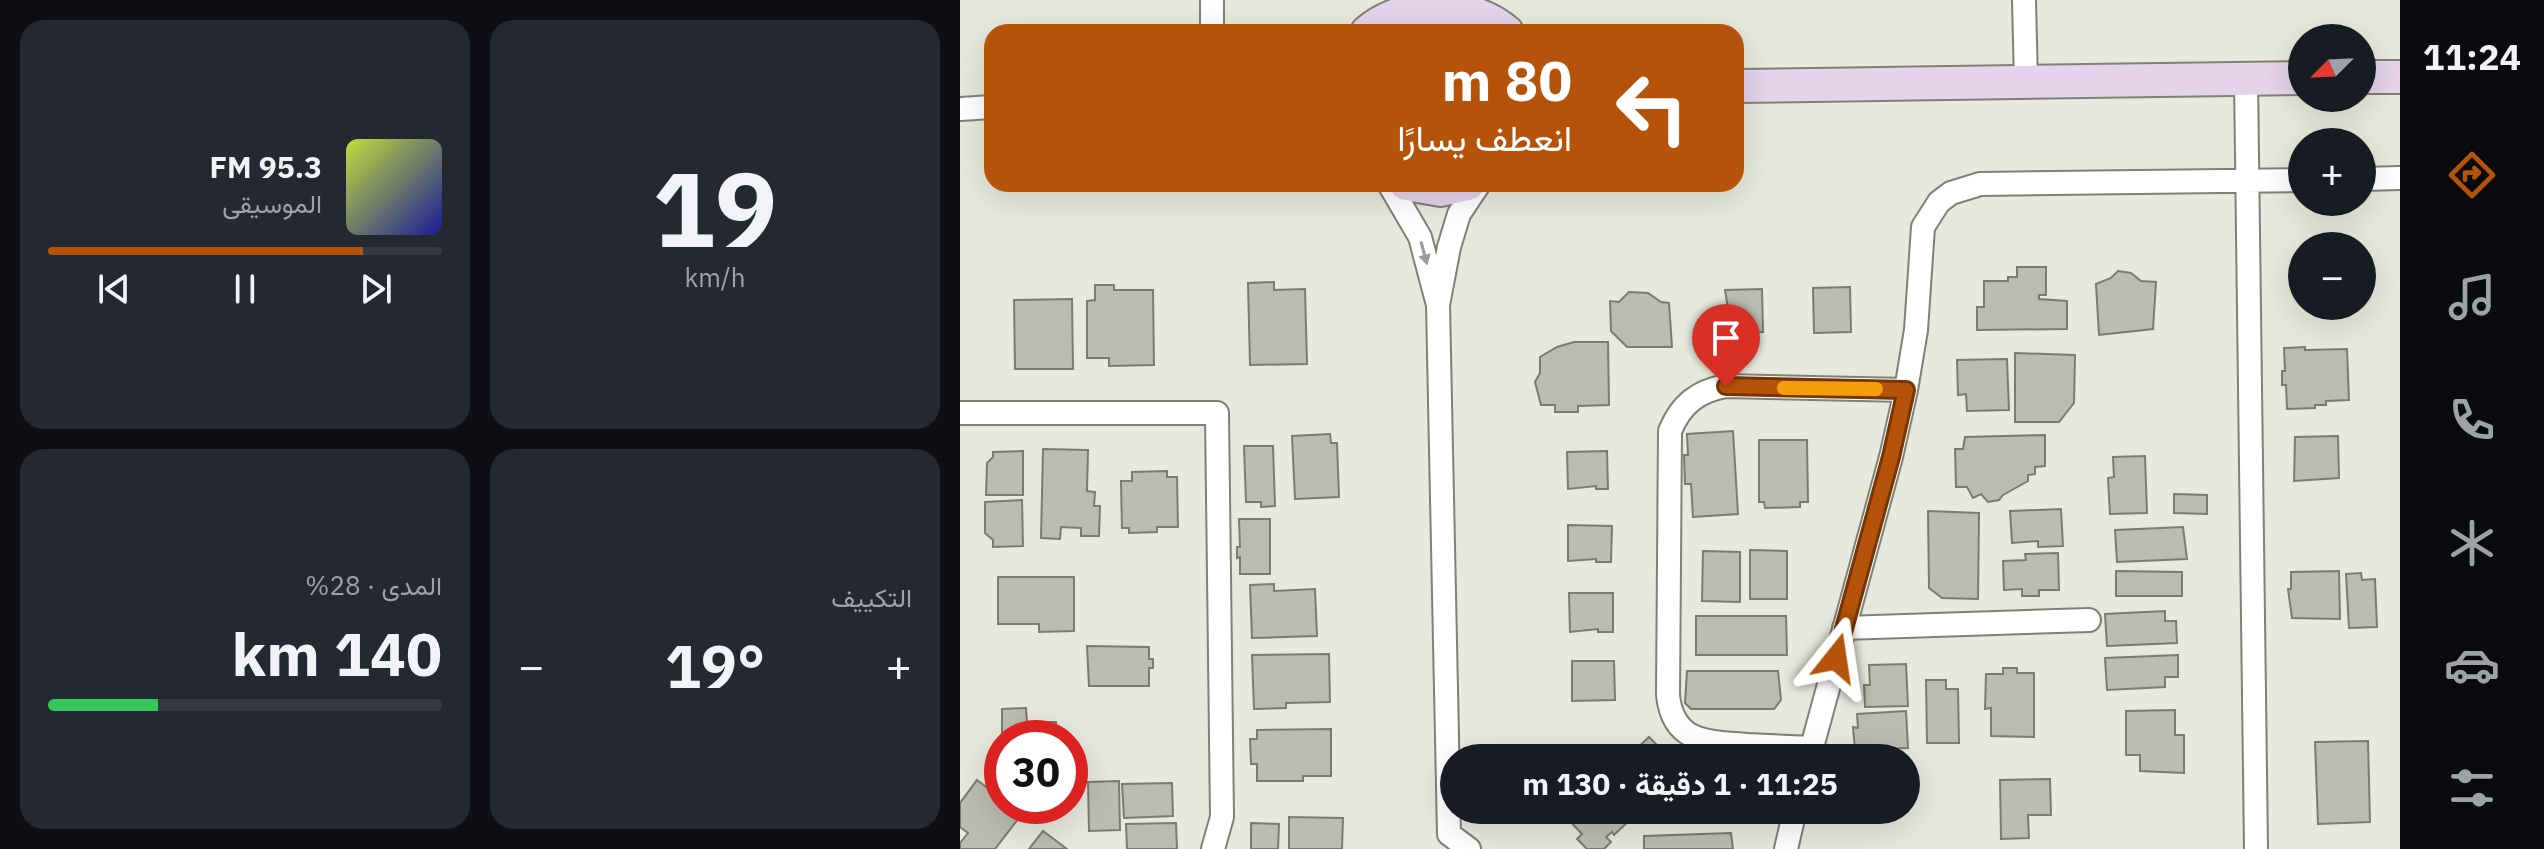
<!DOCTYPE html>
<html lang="ar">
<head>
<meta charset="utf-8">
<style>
  :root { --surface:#171b24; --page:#242831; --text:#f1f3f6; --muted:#9ea1a6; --line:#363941; --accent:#b45309 }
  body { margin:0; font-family:"IBM Plex Sans",Vazirmatn,sans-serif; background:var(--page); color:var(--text); direction:rtl; height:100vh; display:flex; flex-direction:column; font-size:30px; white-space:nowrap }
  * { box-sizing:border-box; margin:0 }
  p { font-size:26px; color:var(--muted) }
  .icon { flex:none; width:44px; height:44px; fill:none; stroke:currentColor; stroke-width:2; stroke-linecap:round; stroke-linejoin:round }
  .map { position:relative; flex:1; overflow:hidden; direction:ltr }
  .panel { display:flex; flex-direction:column; gap:20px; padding:20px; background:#0d0f14; width:960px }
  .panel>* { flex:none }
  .hud { position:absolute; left:24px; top:24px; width:760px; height:168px; border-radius:24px; box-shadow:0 8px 32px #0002; direction:rtl; background:#b45309; color:#fff; overflow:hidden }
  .needle { width:52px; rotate:246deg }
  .tools { position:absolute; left:1328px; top:24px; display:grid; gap:16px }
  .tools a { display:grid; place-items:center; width:88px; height:88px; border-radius:50%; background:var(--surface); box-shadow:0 8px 32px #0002; font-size:40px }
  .speed { position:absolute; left:24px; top:720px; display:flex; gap:16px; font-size:40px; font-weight:700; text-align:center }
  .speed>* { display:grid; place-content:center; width:104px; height:104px; border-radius:50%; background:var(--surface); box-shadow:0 8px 32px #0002; line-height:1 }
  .speed .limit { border:12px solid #d22; background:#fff; color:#111 }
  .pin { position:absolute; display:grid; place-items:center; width:68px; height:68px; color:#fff; margin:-82px -34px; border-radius:50% 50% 50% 0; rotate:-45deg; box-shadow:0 0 8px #0007 }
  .pin .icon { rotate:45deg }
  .me { position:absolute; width:88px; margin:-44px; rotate:15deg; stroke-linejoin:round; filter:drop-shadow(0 0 6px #0008) }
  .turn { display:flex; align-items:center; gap:28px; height:168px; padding:0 40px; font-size:36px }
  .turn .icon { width:104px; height:104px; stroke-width:2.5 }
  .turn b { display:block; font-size:56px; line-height:68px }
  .big { font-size:60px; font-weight:700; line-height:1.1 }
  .panel .card { flex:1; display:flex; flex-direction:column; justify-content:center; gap:12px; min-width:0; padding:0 28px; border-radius:24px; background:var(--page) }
  .panel .dial { align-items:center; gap:0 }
  .dial b { font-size:104px; line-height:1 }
  .song { display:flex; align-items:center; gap:24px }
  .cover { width:96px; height:96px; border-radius:12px; background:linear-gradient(135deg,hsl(70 70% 55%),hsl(240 70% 35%)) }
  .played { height:8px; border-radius:4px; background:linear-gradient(90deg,var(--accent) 80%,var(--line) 80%) }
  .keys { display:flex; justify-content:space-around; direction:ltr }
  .heat { display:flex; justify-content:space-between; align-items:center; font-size:44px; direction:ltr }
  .charge { height:12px; border-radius:6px; background:linear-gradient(90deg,#34c759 28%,var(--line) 0) }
  .panel .tiles { flex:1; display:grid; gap:20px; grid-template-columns:repeat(2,1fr) }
  .trip { position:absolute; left:480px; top:744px; width:480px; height:80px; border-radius:40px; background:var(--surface); box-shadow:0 8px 32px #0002; font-weight:700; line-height:80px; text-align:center; direction:rtl }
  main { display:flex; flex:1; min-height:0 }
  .tabs { display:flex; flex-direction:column; width:144px; justify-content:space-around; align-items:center; background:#090b0e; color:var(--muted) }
  .tabs .icon { width:56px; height:56px }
  .tabs .selected { color:var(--accent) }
  .tabs b { font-size:36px; color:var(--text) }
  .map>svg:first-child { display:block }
</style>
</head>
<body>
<main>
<nav class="tabs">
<b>11:24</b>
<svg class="icon selected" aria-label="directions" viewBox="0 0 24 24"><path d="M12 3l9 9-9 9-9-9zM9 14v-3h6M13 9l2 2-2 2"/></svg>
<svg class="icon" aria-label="music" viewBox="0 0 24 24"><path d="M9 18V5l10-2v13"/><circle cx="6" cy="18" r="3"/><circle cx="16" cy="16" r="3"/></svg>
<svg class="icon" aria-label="phone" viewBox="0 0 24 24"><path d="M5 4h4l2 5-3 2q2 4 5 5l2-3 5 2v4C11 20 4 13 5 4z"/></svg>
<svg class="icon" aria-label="climate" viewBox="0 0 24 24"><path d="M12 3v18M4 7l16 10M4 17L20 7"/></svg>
<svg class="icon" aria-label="car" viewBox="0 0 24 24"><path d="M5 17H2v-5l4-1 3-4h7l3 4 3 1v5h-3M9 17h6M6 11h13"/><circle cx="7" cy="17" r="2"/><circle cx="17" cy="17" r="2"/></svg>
<svg class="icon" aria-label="filters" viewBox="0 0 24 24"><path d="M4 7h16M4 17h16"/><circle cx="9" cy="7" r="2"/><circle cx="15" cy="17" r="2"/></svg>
</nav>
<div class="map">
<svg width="1440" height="849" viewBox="0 0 1440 849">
  <rect width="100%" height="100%" fill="#e6e9db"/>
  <path fill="#babdb0" stroke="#7a7c70" stroke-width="2" d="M1057,267H1086V295H1079V299L1107,301V329L1017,330V307H1024V281H1048V277H1057Z
    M1158,271L1171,273L1181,281L1196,282L1193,329L1139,335L1136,284L1151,278Z
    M314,282V290L345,289L347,364L290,365L288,283Z
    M135,285H154V290H193L194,365L149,366V358H127V301L135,300Z
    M890,287L891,332L854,333L853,288Z
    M802,289L803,332L766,333L765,315H769L765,290Z
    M669,292L688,293L701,302L709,303L712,347H667L651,331L650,301L659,302Z
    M112,299L113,369H55L54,300Z
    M614,342H648L649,405L618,406V412H595V405H581L575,382L580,373V357L597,347Z
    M1345,347V350L1387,349L1389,400L1366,401V405H1355V408L1327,409L1326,385H1322V371H1325L1324,348Z
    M1055,353L1115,355L1114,403L1099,422H1055Z
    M1047,359L1049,410L1007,411L1006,394L998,395L997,360Z
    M773,431L778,514L733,517L731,484H725L724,455H728L727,434Z
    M370,434L371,443H377L379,497L335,499L332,436Z
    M1085,435V466L1075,467V474L1068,475V481L1043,495L1039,500L1028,502L1021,494L1013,498L1007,487H996L995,449H1003L1005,437Z
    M1378,436L1379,478L1334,481L1335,437Z
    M799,440H847L848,502H840V507L805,508L804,502H799Z
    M284,446H313L315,506L301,507V502H286Z
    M83,449L128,450L127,491L135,492L134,506H140L139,536H121V528L101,527L100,539L81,538Z
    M63,451V495H26L27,463L33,457V452Z
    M647,451L648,489H636V486L608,489L607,452Z
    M1185,456L1187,513L1150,514L1148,478L1154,477L1153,457Z
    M207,471V477H217L218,527H197V532L169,533V528H162L161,481H172V472Z
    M1214,494L1247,495V514L1214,513Z
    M62,500L63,546L33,547V540L25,533V502Z
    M1101,509L1103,546L1078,547V541L1052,543L1050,511Z
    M968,511L1019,513L1018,599L982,598L969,588Z
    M279,519H310V574H280V557L277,558V547H280Z
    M608,525L652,526L651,562H636V559L608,561Z
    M1223,527L1227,559L1157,562L1155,530Z
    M790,550L827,551V599H790Z
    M743,551L780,552V602L742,601Z
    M1098,553L1099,590H1079V596H1062V589L1044,590L1043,561L1066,560L1065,554Z
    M1156,571L1222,572V596H1156Z
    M1379,571L1380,619L1332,618L1328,589H1331V572Z
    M1401,573L1402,580L1415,579L1417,627L1389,628L1386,574Z
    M38,577H114V631L79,632V624H38Z
    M314,584V591L355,589L357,636L292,638L290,585Z
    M609,593H653V632H638V629L610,632Z
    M1205,611V621H1216L1217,643L1147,646L1145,614Z
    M736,616H826L827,655H736Z
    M127,646L189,647V659H193V668H189V686H129Z
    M369,654L370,702L326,703V708L294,709L292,655Z
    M1218,655V677H1205V687L1147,690L1145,658Z
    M612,661H654L655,700L612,701Z
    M946,664L948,706L905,707L904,685H910L909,665Z
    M1043,668H1057V673H1074V737L1031,736V708L1025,709L1026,674H1043Z
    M727,671H818L821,700L814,709H731L725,703Z
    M966,680H986V689H998L999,743H967Z
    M66,708L67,722H96L97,738H49L48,733H42V709Z
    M1215,710V735H1224V773L1180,771V755H1166V711Z
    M946,711L948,748L895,750L893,727L898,728L897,714Z
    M371,729V776H343V781H297V764H291L290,739H297V730Z
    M689,737L710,758H667Z
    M1408,741L1410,822L1358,824L1355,742Z
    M623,749L633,758H589Z
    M1090,779L1091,815H1068L1069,838L1041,839L1040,780Z
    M17,780L42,799V806H51L62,814L35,849H0V843L8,833L0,827V803Z
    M159,781L160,830L129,831L128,782Z
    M212,783L213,816L164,818L162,784Z
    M613,810H665L672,818L654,835L652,832L646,837L651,842L644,849H627L617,839L622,834L606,817Z
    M703,810H726L727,823H704Z
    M736,810H789L790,821L737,822Z
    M880,810H932L933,813L881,815Z
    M329,817L383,818L382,849H329Z
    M216,823L217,849H167L166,824Z
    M291,823L319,824L318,849H291Z
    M83,831L107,849H69Z
    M771,833L773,849H684V836Z"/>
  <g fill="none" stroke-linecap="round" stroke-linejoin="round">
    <defs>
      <path id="street" d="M252,0V32
        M1064,0L1066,82
        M1286,79L1296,849
        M0,109L32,107
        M1402,179L1440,178
        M429,184L460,237L478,305L489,247L499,214L519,184
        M478,305L489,834L509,849
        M0,413H257L262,817L253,849
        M884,628L1129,620
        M851,748C830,747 809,746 788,745C749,742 713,744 708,695L710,431C721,404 738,391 766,386L946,390
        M849,758L931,457L946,390L956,330L963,227L979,202L991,193L1020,184L1342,180
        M826,849L835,810"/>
      <path id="secondary" d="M407,32C444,0 511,0 547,32
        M1402,77H1440
        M776,86L1342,78
        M446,184L481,190L508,184"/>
    </defs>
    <use href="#street" stroke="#7f8175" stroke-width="26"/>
    <use href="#secondary" stroke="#7f8175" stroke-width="36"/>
    <use href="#street" stroke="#fff" stroke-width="22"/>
    <use href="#secondary" stroke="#e4d3eb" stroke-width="32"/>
  </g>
  <defs><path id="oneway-solid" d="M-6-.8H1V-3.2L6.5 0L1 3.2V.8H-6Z" transform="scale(2)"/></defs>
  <use fill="#9c9d9a" href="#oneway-solid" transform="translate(464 253) rotate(75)"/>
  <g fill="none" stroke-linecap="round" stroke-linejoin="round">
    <defs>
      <path id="route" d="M766,386L946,390L931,457L876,658"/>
    </defs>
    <use href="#route" stroke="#753606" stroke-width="20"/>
    <use href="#route" stroke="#b45309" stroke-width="14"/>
    <path stroke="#f59e0b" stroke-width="14" d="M824,388L916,389"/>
  </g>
</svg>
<div class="tools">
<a><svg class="needle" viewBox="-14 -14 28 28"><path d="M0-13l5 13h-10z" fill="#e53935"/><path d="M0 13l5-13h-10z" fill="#9ea1a6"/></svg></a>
<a>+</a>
<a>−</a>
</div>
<div class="speed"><div class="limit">30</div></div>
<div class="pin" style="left:766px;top:386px;background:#d93025"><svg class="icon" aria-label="arrive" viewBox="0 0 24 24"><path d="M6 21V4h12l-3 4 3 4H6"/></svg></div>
<svg class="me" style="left:876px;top:658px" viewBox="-20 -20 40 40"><path d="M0-17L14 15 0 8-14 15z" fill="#b45309" stroke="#fff" stroke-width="4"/></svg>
<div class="trip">11:25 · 1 دقيقة · 130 m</div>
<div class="hud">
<div class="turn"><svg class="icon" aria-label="left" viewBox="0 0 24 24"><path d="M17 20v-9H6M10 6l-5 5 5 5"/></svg><div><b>80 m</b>انعطف يسارًا</div></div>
</div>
</div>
<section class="panel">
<div class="tiles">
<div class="card dial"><b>19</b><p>km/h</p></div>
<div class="card">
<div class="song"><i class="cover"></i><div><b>95.3 FM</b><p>الموسيقى</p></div></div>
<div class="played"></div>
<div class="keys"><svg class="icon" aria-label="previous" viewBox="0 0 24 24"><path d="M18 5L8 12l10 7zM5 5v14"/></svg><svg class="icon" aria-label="pause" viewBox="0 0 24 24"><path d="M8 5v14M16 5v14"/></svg><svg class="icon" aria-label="next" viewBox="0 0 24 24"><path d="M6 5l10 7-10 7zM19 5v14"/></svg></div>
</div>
<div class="card"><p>التكييف</p>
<div class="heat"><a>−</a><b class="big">19°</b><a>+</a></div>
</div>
<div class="card"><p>المدى · 28%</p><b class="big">140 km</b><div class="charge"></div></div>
</div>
</section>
</main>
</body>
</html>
